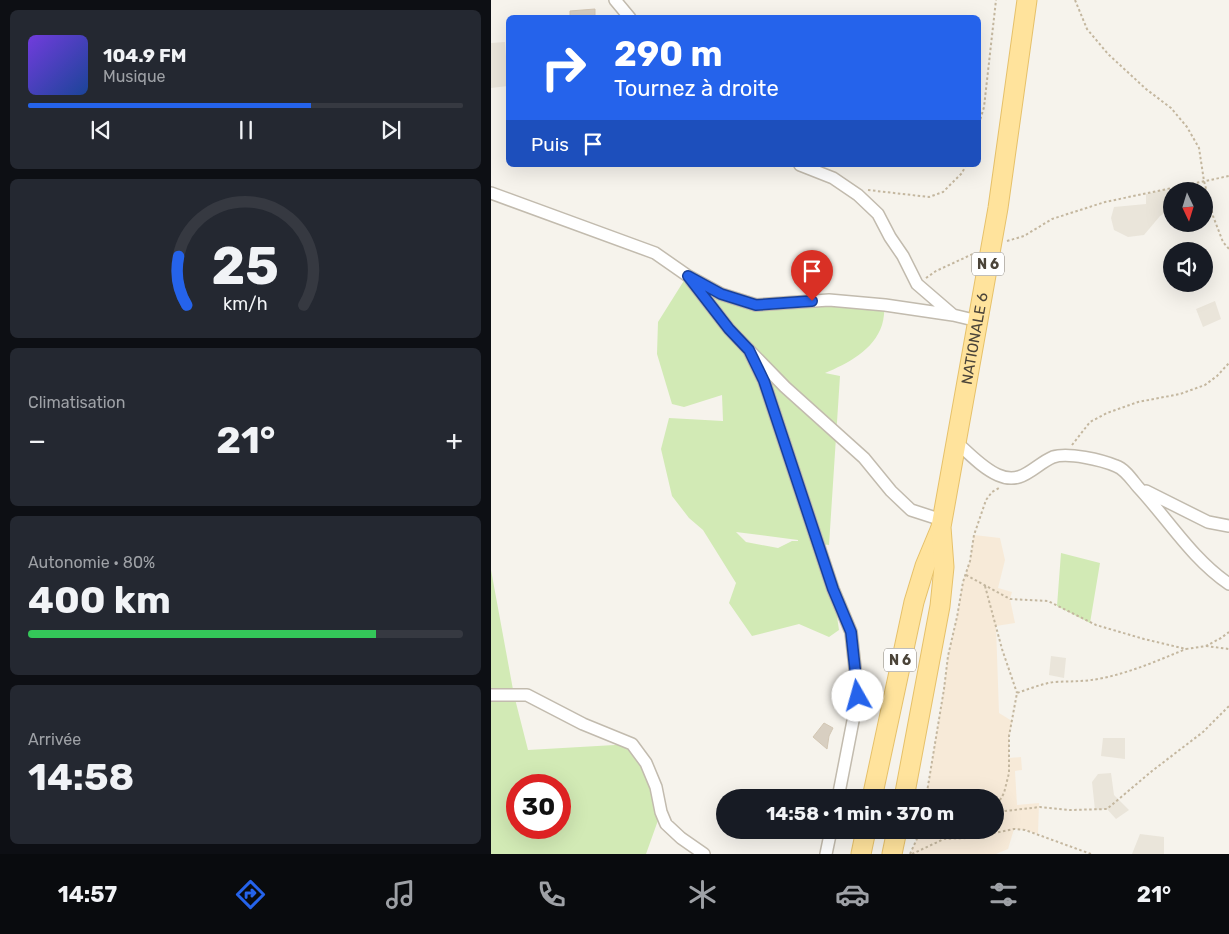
<!DOCTYPE html>
<html lang="fr">
<head>
<meta charset="utf-8">
<style>
  :root { --surface:#171b24; --page:#242831; --text:#f1f3f6; --muted:#9ea1a6; --line:#363941; --accent:#2563eb }
  body { margin:0; font-family:Rubik,sans-serif; background:var(--page); color:var(--text); height:100vh; display:flex; flex-direction:column; font-size:19px; white-space:nowrap }
  * { box-sizing:border-box; margin:0 }
  p { font-size:16px; color:var(--muted) }
  .icon { flex:none; width:28px; height:28px; fill:none; stroke:currentColor; stroke-width:2; stroke-linecap:round; stroke-linejoin:round }
  .map { position:relative; flex:1; overflow:hidden }
  .details { display:flex; flex-direction:column; gap:10px; padding:10px; background:#0d0f14; width:491px }
  .details>* { flex:none }
  .guide { position:absolute; left:15px; top:15px; width:475px; height:152px; border-radius:8px; box-shadow:0 5px 20px #0002; background:#2563eb; color:#fff; overflow:hidden }
  .needle { width:32px; rotate:176deg }
  .fabs { position:absolute; left:672px; top:182px; display:grid; gap:10px }
  .fabs a { display:grid; place-items:center; width:50px; height:50px; border-radius:50%; background:var(--surface); box-shadow:0 5px 20px #0002; font-size:25px }
  .speed { position:absolute; left:15px; top:774px; display:flex; gap:10px; font-size:25px; font-weight:700; text-align:center }
  .speed>* { display:grid; place-content:center; width:65px; height:65px; border-radius:50%; background:var(--surface); box-shadow:0 5px 20px #0002; line-height:1 }
  .speed .limit { border:8px solid #d22; background:#fff; color:#111 }
  .pin { position:absolute; display:grid; place-items:center; width:42px; height:42px; color:#fff; margin:-51px -21px; border-radius:50% 50% 50% 0; rotate:-45deg; box-shadow:0 0 5px #0007 }
  .pin .icon { rotate:45deg }
  .me { position:absolute; width:55px; margin:-28px; rotate:353deg; stroke-linejoin:round; filter:drop-shadow(0 0 4px #0008) }
  .turn { display:flex; align-items:center; gap:18px; height:105px; padding:0 25px; font-size:22px }
  .turn .icon { width:65px; height:65px; stroke-width:2.5 }
  .turn b { display:block; font-size:35px; line-height:42px }
  .then { display:flex; align-items:center; height:48px; padding:0 25px; background:#0003; gap:10px; font-size:19px }
  .big { font-size:38px; font-weight:700; line-height:1.1 }
  .details .widget { flex:1; display:flex; flex-direction:column; justify-content:center; gap:8px; min-width:0; padding:0 18px; border-radius:8px; background:var(--page) }
  .details .dial { align-items:center; gap:0 }
  .dial svg { height:130px; overflow:visible; fill:none; stroke:var(--line); stroke-width:7; stroke-linecap:round; text-anchor:middle }
  .dial text { fill:var(--text); stroke:none }
  .song { display:flex; align-items:center; gap:15px }
  .cover { width:60px; height:60px; border-radius:8px; background:linear-gradient(135deg,hsl(260 70% 55%),hsl(220 70% 35%)) }
  .played { height:5px; border-radius:2px; background:linear-gradient(90deg,var(--accent) 65%,var(--line) 65%) }
  .keys { display:flex; justify-content:space-around; direction:ltr }
  .heat { display:flex; justify-content:space-between; align-items:center; font-size:28px; direction:ltr }
  .charge { height:8px; border-radius:4px; background:linear-gradient(90deg,#34c759 80%,var(--line) 0) }
  .trip { position:absolute; left:225px; top:789px; width:288px; height:50px; border-radius:25px; background:var(--surface); box-shadow:0 5px 20px #0002; font-weight:700; line-height:50px; text-align:center }
  .menu { display:flex; height:80px; justify-content:space-around; align-items:center; background:#090b0e; color:var(--muted) }
  .menu .icon { width:35px; height:35px }
  .menu .selected { color:var(--accent) }
  .menu b { font-size:22px; color:var(--text) }
  main { display:flex; flex:1; min-height:0 }
  .map>svg:first-child { display:block }
</style>
</head>
<body>
<main>
<section class="details">
<div class="widget">
<div class="song"><i class="cover"></i><div><b>104.9 FM</b><p>Musique</p></div></div>
<div class="played"></div>
<div class="keys"><svg class="icon" aria-label="previous" viewBox="0 0 24 24"><path d="M18 5L8 12l10 7zM5 5v14"/></svg><svg class="icon" aria-label="pause" viewBox="0 0 24 24"><path d="M8 5v14M16 5v14"/></svg><svg class="icon" aria-label="next" viewBox="0 0 24 24"><path d="M6 5l10 7-10 7zM19 5v14"/></svg></div>
</div>
<div class="widget dial"><svg viewBox="0 0 100 80">
<path d="M14 69A42 42 0 1 1 86 69"/>
<path d="M14 69A42 42 0 0 1 9 39" stroke="#2563eb"/>
<text x="50" y="56" font-size="32" font-weight="700">25</text>
<text x="50" y="72" font-size="11">km/h</text>
</svg></div>
<div class="widget"><p>Climatisation</p>
<div class="heat"><a>−</a><b class="big">21°</b><a>+</a></div>
</div>
<div class="widget"><p>Autonomie · 80%</p><b class="big">400 km</b><div class="charge"></div></div>
<div class="widget"><p>Arrivée</p><b class="big">14:58</b></div>
</section>
<div class="map">
<svg width="738" height="854" viewBox="0 0 738 854">
  <rect width="100%" height="100%" fill="#f6f3ec"/>
  <path fill="#eae5da" d="M14,42L17,86L0,88V43Z
    M677,189L681,202V209L669,216L653,235L637,237L623,230L620,218L623,207L655,204V194Z
    M724,301L730,319L712,327L705,309Z
    M560,656L575,658L573,678L558,675Z
    M612,738H634V759L610,756Z
    M620,773L623,795L638,810L625,819L616,809L604,810L601,782L607,774Z
    M649,834L673,837V854H641Z"/>
  <path fill="#f7ead8" d="M483,535L509,538L514,560L507,588L521,592L519,599L524,623L505,626L508,713L521,721L518,736V758L530,757L531,770L524,771L526,805L548,803L547,834L534,830L523,829L517,849L505,854H419L430,830H504V798L435,797L453,689L457,656L466,617L472,582L479,561Z"/>
  <path fill="#d2eab5" fill-rule="evenodd" d="M194,279L265,305H394C393,312 393,319 391,325C383,350 356,364 334,373L349,376L338,545L323,543L342,589L348,630L338,637L308,624L261,636L238,603L245,583L212,530L198,518L181,496L170,449L178,418L232,421L231,395L193,407L181,404L166,354L167,322ZM245,532L307,540V541H301L287,548L255,542Z
    M570,553L609,563L599,623L566,606Z
    M0,570L23,695L37,750L141,744L170,812L155,854H0ZM26,785H69V828H26Z"/>
  <path fill="#d8cfc1" stroke="#d3c7b4" d="M104,9V18H79V11Z
    M333,723L342,728L338,736L336,749L322,737Z"/>
  <g fill="none" stroke-linecap="round" stroke-linejoin="round">
    <defs>
      <path id="minor" d="M124,0L139,18
        M309,165L342,178L367,195L387,214L399,237L412,256L426,284L462,315
        M0,193L164,253L197,276L230,294L265,305L338,300L394,305L462,315L487,321
        M200,280L238,329L258,350L294,387L373,458L400,491L420,510L451,520
        M258,350L273,381L342,589L360,632L367,695L347,798
        M465,442C478,453 491,468 507,475C531,486 543,465 562,457C577,452 611,460 625,466C634,469 641,480 647,487C677,519 701,559 738,584
        M655,491L717,522L738,526
        M0,695H36L92,724L141,744L155,763L165,787L170,812L175,824L190,838L213,854
        M335,854L340,830"/>
      <g id="primary">
        <path d="M381,798L423,602L434,566L449,530"/>
        <path id="s1" d="M413,798L449,606L453,567L450,527L507,208L536,0"/>
        <path d="M370,854L375,830"/>
        <path d="M401,854L406,830"/>
      </g>
    </defs>
    <use href="#minor" stroke="#c2bbae" stroke-width="14"/>
    <use href="#primary" stroke="#e6c16a" stroke-width="21"/>
    <path stroke="#c4b79f" stroke-width="2" stroke-dasharray="2.5 2.5" stroke-linecap="butt" d="M584,0L596,29L617,54L655,89L680,108L696,127L708,148L713,181L722,216L732,242L738,249
      M488,124L493,107L505,0
      M377,190L438,197L452,192L471,173L475,165
      M516,241L533,236L561,219L614,202L738,176
      M435,278L445,271L484,253
      M581,445L599,422L616,413L647,402L689,394L714,385L726,376L738,363
      M475,575L519,599L557,601L605,625L653,639L695,649L715,646L730,638L738,632
      M494,586L511,649L526,693
      M715,646L738,649
      M435,798L453,689L457,656L466,617L472,582L479,561L483,535L495,500L501,492L508,488
      M504,809L513,793L518,773V736L526,693C538,689 550,684 563,682C580,681 594,682 612,678C641,672 668,660 695,649
      M504,814L514,811L549,807L579,810L616,809L661,771L712,732L738,706
      M487,837L490,830
      M419,854L430,830
      M421,854L453,839L478,838L523,829L534,830L600,854"/>
    <use href="#minor" stroke="#fff" stroke-width="11"/>
    <use href="#primary" stroke="#ffe39c" stroke-width="19"/>
  </g>
  <g fill="none" stroke-linecap="round" stroke-linejoin="round">
    <defs>
      <path id="route" d="M321,301L265,305L230,294L197,276L238,329L258,350L273,381L342,589L360,632L367,696"/>
    </defs>
    <use href="#route" stroke="#184099" stroke-width="12"/>
    <use href="#route" stroke="#2563eb" stroke-width="9"/>
  </g>
  <g text-anchor="middle" stroke-width="4" stroke-linejoin="round" paint-order="stroke">
    <g fill="#fff" stroke="#817c74" stroke-width="1">
      <rect x="481" y="252.5" width="32" height="23" rx="4"/>
      <rect x="393" y="648.5" width="32" height="23" rx="4"/>
    </g>
    <g font-size="14" font-weight="bold" fill="#4b4439">
      <text x="497" y="269">N 6</text>
      <text x="409" y="665">N 6</text>
    </g>
    <g font-size="15" fill="#4b4439" stroke="#fff">
      <text dy="5" stroke="none"><textPath href="#s1" startOffset="466">NATIONALE 6</textPath></text>
    </g>
  </g>
</svg>
<div class="fabs">
<a><svg class="needle" viewBox="-14 -14 28 28"><path d="M0-13l5 13h-10z" fill="#e53935"/><path d="M0 13l5-13h-10z" fill="#9ea1a6"/></svg></a>
<a><svg class="icon" aria-label="sound" viewBox="0 0 24 24"><path d="M4 9h4l5-4v14l-5-4H4zM17 9q2 3 0 6"/></svg></a>
</div>
<div class="speed"><div class="limit">30</div></div>
<div class="pin" style="left:321px;top:301px;background:#d93025"><svg class="icon" aria-label="arrive" viewBox="0 0 24 24"><path d="M6 21V4h12l-3 4 3 4H6"/></svg></div>
<svg class="me" style="left:367px;top:696px" viewBox="-20 -20 40 40"><circle r="19" fill="#fff"/><path d="M0-13L10 11 0 6-10 11z" fill="#2563eb"/></svg>
<div class="trip">14:58 · 1 min · 370 m</div>
<div class="guide">
<div class="turn"><svg class="icon" aria-label="right" viewBox="0 0 24 24"><path d="M7 20v-9h11M14 6l5 5-5 5"/></svg><div><b>290 m</b>Tournez à droite</div></div>
<div class="then">Puis<svg class="icon" aria-label="arrive" viewBox="0 0 24 24"><path d="M6 21V4h12l-3 4 3 4H6"/></svg></div>
</div>
</div>
</main>
<nav class="menu">
<b>14:57</b>
<svg class="icon selected" aria-label="directions" viewBox="0 0 24 24"><path d="M12 3l9 9-9 9-9-9zM9 14v-3h6M13 9l2 2-2 2"/></svg>
<svg class="icon" aria-label="music" viewBox="0 0 24 24"><path d="M9 18V5l10-2v13"/><circle cx="6" cy="18" r="3"/><circle cx="16" cy="16" r="3"/></svg>
<svg class="icon" aria-label="phone" viewBox="0 0 24 24"><path d="M5 4h4l2 5-3 2q2 4 5 5l2-3 5 2v4C11 20 4 13 5 4z"/></svg>
<svg class="icon" aria-label="climate" viewBox="0 0 24 24"><path d="M12 3v18M4 7l16 10M4 17L20 7"/></svg>
<svg class="icon" aria-label="car" viewBox="0 0 24 24"><path d="M5 17H2v-5l4-1 3-4h7l3 4 3 1v5h-3M9 17h6M6 11h13"/><circle cx="7" cy="17" r="2"/><circle cx="17" cy="17" r="2"/></svg>
<svg class="icon" aria-label="filters" viewBox="0 0 24 24"><path d="M4 7h16M4 17h16"/><circle cx="9" cy="7" r="2"/><circle cx="15" cy="17" r="2"/></svg>
<b>21°</b>
</nav>
</body>
</html>
